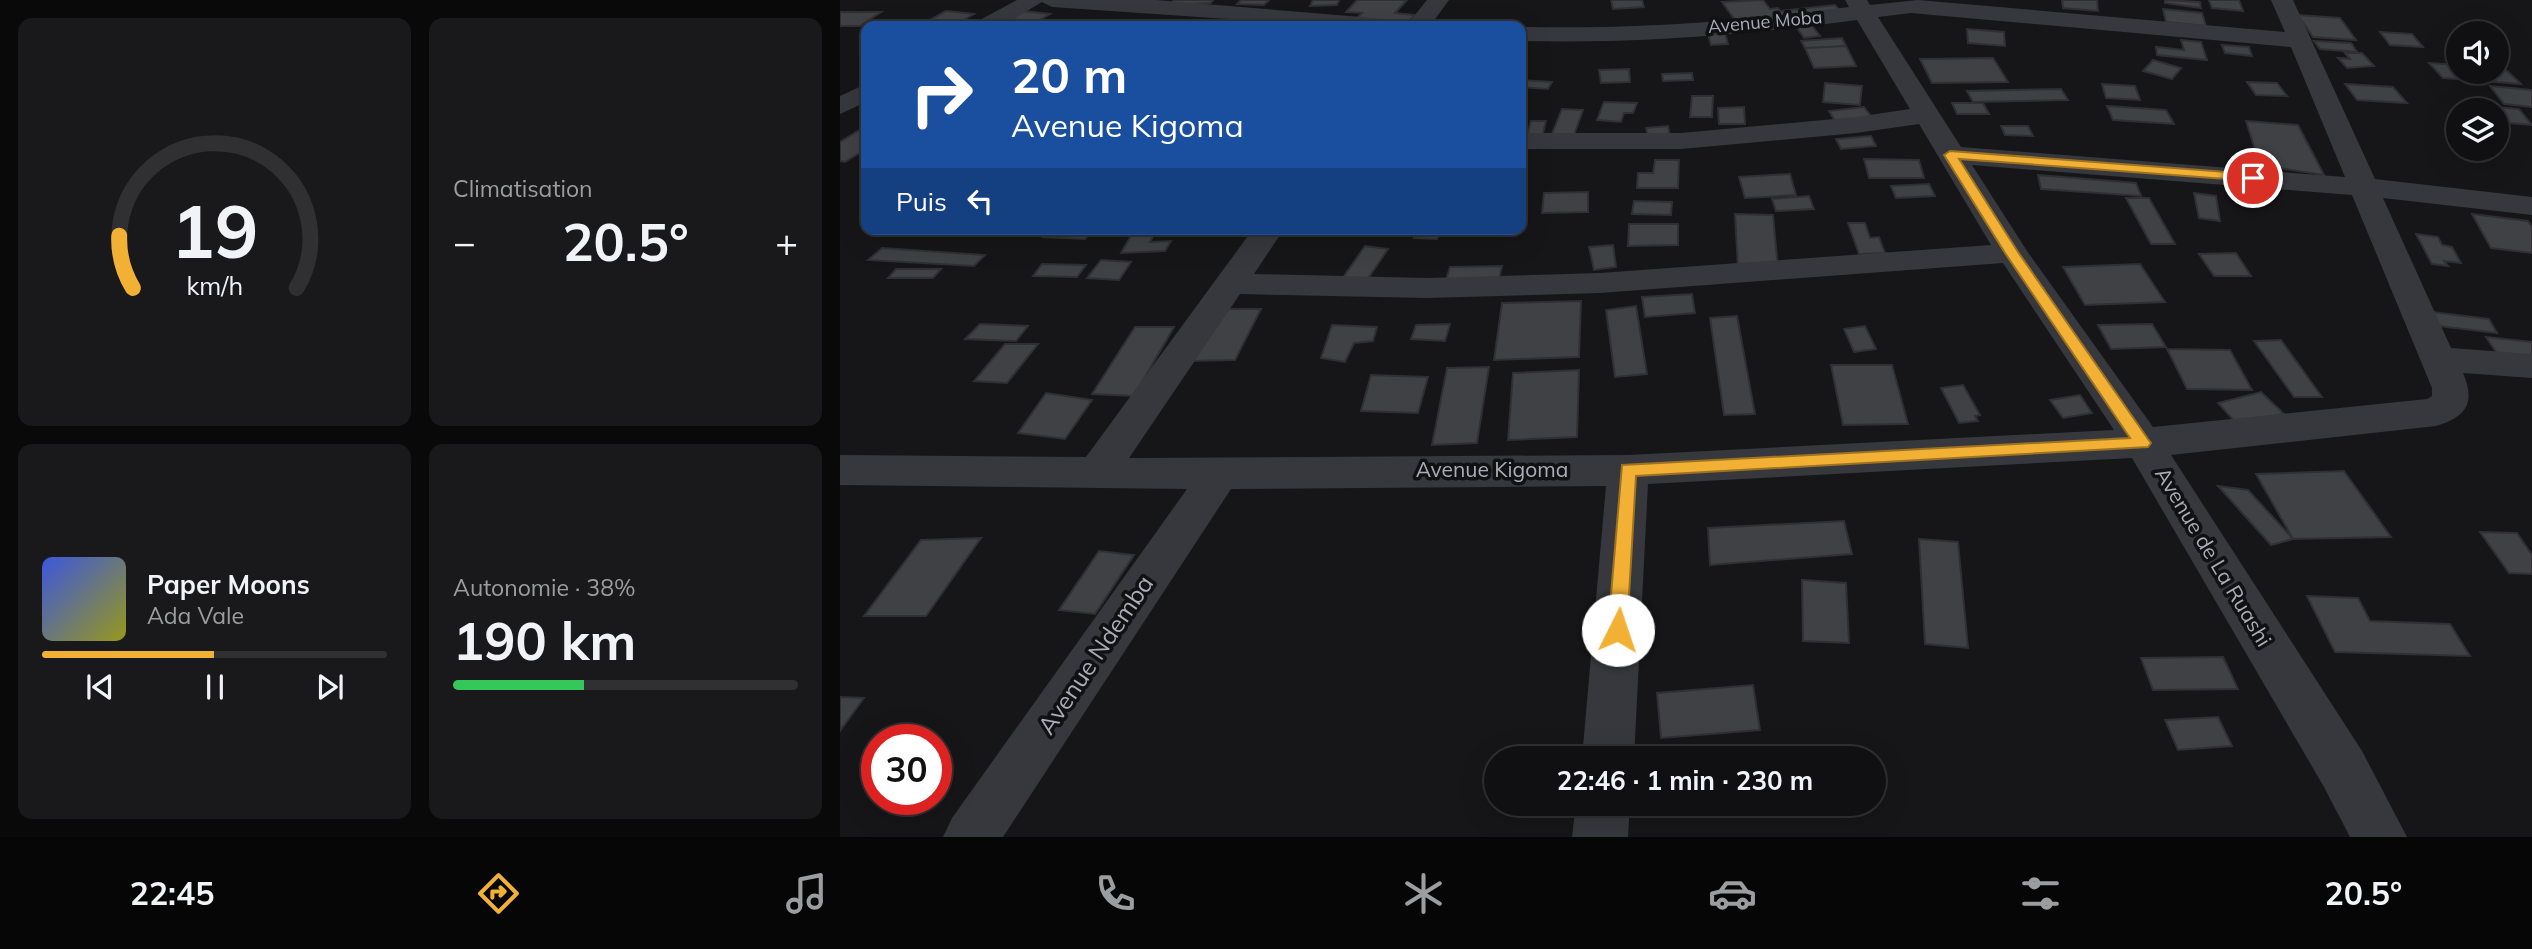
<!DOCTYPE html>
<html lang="fr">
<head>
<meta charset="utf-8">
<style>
  :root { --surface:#101012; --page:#19191b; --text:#f1f3f6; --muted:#9c9d9f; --line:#303032; --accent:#f2b134 }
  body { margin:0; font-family:Mulish,sans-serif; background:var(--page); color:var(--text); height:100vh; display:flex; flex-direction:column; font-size:26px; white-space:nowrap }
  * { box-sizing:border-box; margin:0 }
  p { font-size:23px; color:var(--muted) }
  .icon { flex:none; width:38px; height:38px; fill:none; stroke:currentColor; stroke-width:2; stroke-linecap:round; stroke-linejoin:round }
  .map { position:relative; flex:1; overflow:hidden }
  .details { display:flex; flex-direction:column; gap:18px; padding:18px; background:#09090a; width:840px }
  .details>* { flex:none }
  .hud { position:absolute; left:21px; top:21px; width:665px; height:214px; border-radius:14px; box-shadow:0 7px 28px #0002,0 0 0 2px var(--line); background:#1a4fa0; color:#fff; overflow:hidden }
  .buttons { position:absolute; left:1606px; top:21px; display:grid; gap:14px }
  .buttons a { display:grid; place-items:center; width:63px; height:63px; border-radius:50%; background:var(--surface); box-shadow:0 7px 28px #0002,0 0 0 2px var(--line); font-size:35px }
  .speed { position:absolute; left:21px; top:724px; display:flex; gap:14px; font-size:35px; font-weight:700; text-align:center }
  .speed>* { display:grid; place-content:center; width:91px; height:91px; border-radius:50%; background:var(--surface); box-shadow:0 7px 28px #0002,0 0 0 2px var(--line); line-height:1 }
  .speed .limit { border:10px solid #d22; background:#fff; color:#111 }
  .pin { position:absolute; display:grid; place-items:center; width:60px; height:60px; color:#fff; margin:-30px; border:4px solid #fff; border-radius:50%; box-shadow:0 2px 7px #0007 }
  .me { position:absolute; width:77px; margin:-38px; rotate:4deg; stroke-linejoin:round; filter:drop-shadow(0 0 5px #0008) }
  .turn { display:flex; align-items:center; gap:24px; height:147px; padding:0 35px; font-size:32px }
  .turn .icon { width:91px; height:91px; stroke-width:2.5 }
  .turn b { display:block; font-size:49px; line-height:60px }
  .then { display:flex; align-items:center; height:66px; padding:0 35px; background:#0003; gap:14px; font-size:26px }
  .big { font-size:52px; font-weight:700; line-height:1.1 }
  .details .tile { flex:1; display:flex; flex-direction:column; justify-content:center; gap:10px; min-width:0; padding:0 24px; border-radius:14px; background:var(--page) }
  .details .dial { align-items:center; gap:0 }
  .dial svg { height:182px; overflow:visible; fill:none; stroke:var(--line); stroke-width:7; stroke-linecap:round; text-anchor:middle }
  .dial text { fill:var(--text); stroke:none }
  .song { display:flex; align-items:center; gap:21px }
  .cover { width:84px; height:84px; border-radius:10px; background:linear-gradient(135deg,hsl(230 70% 55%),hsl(60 70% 35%)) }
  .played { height:7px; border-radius:4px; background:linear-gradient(90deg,var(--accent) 50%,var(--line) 50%) }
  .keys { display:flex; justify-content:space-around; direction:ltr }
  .heat { display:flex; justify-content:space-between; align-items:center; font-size:38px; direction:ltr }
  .charge { height:10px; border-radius:5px; background:linear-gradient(90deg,#34c759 38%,var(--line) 0) }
  .details .tiles { flex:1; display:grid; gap:18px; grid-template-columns:repeat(2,1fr) }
  .trip { position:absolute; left:644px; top:746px; width:402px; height:70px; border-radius:35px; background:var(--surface); box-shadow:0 7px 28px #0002,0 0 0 2px var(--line); font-weight:700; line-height:70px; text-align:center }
  .dock { display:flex; height:112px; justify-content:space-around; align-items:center; background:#060607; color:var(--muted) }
  .dock .icon { width:49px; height:49px }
  .dock .on { color:var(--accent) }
  .dock b { font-size:32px; color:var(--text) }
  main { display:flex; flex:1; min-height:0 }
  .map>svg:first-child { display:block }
</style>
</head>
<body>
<main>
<section class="details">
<div class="tiles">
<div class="tile dial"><svg viewBox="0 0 100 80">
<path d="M14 69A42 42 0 1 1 86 69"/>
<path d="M14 69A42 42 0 0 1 8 46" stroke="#f2b134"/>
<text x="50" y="56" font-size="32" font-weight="700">19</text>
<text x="50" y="72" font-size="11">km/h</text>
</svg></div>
<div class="tile"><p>Climatisation</p>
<div class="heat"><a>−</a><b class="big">20.5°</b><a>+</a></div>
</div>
<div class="tile">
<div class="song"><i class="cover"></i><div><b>Paper Moons</b><p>Ada Vale</p></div></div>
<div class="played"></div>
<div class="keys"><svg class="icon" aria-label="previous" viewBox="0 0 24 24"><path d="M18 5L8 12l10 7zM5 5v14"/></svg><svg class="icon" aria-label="pause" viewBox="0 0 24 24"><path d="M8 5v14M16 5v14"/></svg><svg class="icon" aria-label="next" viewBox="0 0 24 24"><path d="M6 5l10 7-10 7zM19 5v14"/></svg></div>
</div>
<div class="tile"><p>Autonomie · 38%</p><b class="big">190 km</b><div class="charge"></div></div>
</div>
</section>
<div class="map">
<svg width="1692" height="837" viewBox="0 0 1692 837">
  <rect width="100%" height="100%" fill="#161618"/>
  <path fill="#404145" stroke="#303034" stroke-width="2" d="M334,0H373L371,3L330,5Z
    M401,0H429L424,5L397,4Z
    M473,0H499L497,5L470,6Z
    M517,0H567L555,13L575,15L567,24L515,20L522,13L506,12Z
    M771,0H802L804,7L773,9Z
    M923,0L930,9L938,8L940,11L995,5L1001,12L897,23L882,2Z
    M1222,0H1257L1258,11L1223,8Z
    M1325,0L1360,2L1361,8L1325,3Z
    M1369,0H1399L1403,11L1372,8Z
    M1323,9L1362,13L1366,26L1326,22Z
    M106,11L134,14L115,25L86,22Z
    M183,11L210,14L189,26L162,23Z
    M0,12H41L20,26H0Z
    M1458,15L1500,18L1516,40L1473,37Z
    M970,23L980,36L964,38L955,25Z
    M1127,29L1164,32L1165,46L1128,43Z
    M1540,32L1572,34L1583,47L1550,45Z
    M885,33L888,44L871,45L868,34Z
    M1002,38L1006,46L965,48L961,41Z
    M1341,40L1361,42L1367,60L1317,55L1316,47L1344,50Z
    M1474,41L1511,43L1517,52L1480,49Z
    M1382,45L1409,47L1412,56L1385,53Z
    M1006,46L1016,66L974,68L965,48Z
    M1505,53H1522L1534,66L1507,68L1498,58L1510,59Z
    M1153,58L1168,82L1092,83L1080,59Z
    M1313,60L1341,68L1332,79L1303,71Z
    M1589,63L1619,65V72H1647L1657,82L1603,78Z
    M1657,68H1664L1681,84L1657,82L1647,72H1657Z
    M789,69L790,82L761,83L759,70Z
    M852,73L853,80L823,81L822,74Z
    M681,80L712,82L708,89L681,87Z
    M1407,82L1437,83L1447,96L1416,95Z
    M985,83L1022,86L1020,105L983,102Z
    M1262,84L1295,86L1300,100L1266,98Z
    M1505,84L1553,87L1567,103L1517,100Z
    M1650,86L1692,90V107L1664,104Z
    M1221,89L1228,100L1133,102L1127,91Z
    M852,96H873L872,117H850Z
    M764,102L797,103L793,113H784L781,122L757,120Z
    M1112,103H1143L1149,114H1117Z
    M1267,106L1326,110L1334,124L1273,120Z
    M1641,106L1679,109L1692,125L1657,122V110H1645Z
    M904,107L905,124H879L878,108Z
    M1024,107L1034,120L997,124L989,111Z
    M722,109L743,110L734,135L712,134Z
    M691,121H706L701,141H686Z
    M1406,121L1458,125L1484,175L1420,165Z
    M828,126L830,137L809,139L806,128Z
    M1161,126H1188L1193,136L1165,135Z
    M21,129L26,130V149L5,162L0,161V142Z
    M1031,136L1036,146L1001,149L996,139Z
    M1024,159L1079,160L1084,178H1029Z
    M815,160H839L838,188H797L798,173H813Z
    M950,174L956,195L905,198L899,177Z
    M1198,175L1296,183L1301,196L1201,189Z
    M1089,184L1095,196L1056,198L1051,186Z
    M748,192V212L702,213L704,193Z
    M1354,193L1376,196L1380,221L1359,218Z
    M969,196L974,209L936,211L932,199Z
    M1286,198H1309L1335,244H1311Z
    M794,201L832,202L831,215L792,214Z
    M895,214L933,215L938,269L898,268Z
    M1632,214L1688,221L1692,227V253L1651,248Z
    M1008,223H1025L1030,238L1039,237L1045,253L1019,254Z
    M789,224H838V245L788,246Z
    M210,229H253L245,239L203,237Z
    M579,229H602L597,239L574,238Z
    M315,233L310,242L331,241L325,251L281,253L292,234Z
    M1576,234L1598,237L1602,245L1612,247L1621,263L1604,261L1608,266L1592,264Z
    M773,245L776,267L754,270L749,247Z
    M525,246L548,249L527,280L502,279Z
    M42,248L145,255L134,266L28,260Z
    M1396,253L1411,276H1374L1359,254Z
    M261,260L291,262L279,280L247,278Z
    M202,264L246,265L237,277L193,276Z
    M1300,264L1325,302L1245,305L1223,267Z
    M662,266L659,279L606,280L610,267Z
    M56,269H101L93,278H48Z
    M852,294L855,313L805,317L802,297Z
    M741,301L739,357L654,360L662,303Z
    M796,306L807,374L775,377L766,310Z
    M377,309H421L395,360L348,361Z
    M1592,312L1649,319L1657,333L1599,326Z
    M897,316L915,414L884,415L870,318Z
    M140,324L188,326L176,341L125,339Z
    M610,324L605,341L571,339L576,325Z
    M1312,324L1326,347L1271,349L1258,325Z
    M492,325L537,327L533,341L514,343L505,362L481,358Z
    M1025,326L1036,349L1014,352L1004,329Z
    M295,327H334L294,396L252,394Z
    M1646,337L1692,342V359L1658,355Z
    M1441,340L1482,397H1454L1414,341Z
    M165,344H198L167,383L134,381Z
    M1327,349L1390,350L1412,390L1347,389Z
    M991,365H1052L1068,424L1003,425Z
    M649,367L637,443L592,445L607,368Z
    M739,370L737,437L668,440L673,373Z
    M531,375L588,377L578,413L521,411Z
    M1123,385L1140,415L1135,416L1138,421L1119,423L1101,388Z
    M1421,392L1444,414L1396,423L1378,403Z
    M206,393L252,400L225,439L178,433Z
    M1240,395L1252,413L1223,418L1210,400Z
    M1504,471L1551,537L1453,539L1416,474Z
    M1378,486L1408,490L1453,539L1431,545Z
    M1004,521L1012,554L870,565L868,528Z
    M1640,532L1677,533L1692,555V574L1669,573Z
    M141,538L86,616H24L81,540Z
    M1079,539L1118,542L1128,648L1085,644Z
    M259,551L294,555L255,614L219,610Z
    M962,580L1006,583L1009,643L963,641Z
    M1467,596L1518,598L1530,621L1610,624L1630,656L1495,652Z
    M1383,657L1398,689L1313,690L1301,658Z
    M913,685L920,730L821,738L817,693Z
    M0,697L24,698L0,731Z
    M1378,717L1392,746L1338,750L1325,720Z"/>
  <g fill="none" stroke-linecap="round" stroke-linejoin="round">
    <path fill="#37383d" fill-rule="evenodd" d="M177,0H316L570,21L587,0H609L590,26H489L212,7L202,2L162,26H135L138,21Z
      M1005,0H1027L1030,5L1078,0L1445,32L1431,0H1453L1535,179L1692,197V215L1543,198L1611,348L1692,354V378L1623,373C1636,403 1626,417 1596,426L1331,455L1522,751L1567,837H1510L1484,787L1292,458L808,484L794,758H742L766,486L391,489L163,837H103L112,818L347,489L0,485V455L246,457L413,229H444L414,274L587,278L760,273L1151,245L1079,124L1016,133L841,149H681V133H841L1016,117L1070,109L1017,20C906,35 792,44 681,41V27C790,29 901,22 1009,7ZM1071,13L1451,47L1505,177L1121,147L1038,17ZM1132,165L1512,195L1592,388V396L1587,399L1313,427L1187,251ZM1163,263L1274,430L788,455L289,458L400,294L587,298L760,293Z
      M26,84V102L0,114V96Z
      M736,803H790L788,837H732Z"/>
  </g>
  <path fill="#f2b134" stroke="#9d7322" stroke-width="2" d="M1110,151L1413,174L1419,178L1413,181L1119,159L1178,252L1308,439L1311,443L1308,447L796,476L787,630L785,636L778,639L771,636L768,630L782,465L1290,438L1165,253L1104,155Z"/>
  <g text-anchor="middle" stroke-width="7" stroke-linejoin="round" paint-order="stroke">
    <g font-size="18" fill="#a8adb8" stroke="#111113">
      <text transform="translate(925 22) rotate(-5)" y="6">Avenue Moba</text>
    </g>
    <g font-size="21" fill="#a8adb8" stroke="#111113">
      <text x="652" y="477">Avenue Kigoma</text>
      <text transform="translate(1373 557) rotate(59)" y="7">Avenue de La Ruashi</text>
    </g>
    <g font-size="24" fill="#a8adb8" stroke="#111113">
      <text transform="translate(256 655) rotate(-56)" y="8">Avenue Ndemba</text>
    </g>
  </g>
</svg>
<div class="buttons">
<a><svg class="icon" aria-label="sound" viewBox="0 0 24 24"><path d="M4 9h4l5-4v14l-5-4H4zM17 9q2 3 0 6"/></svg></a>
<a><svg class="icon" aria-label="layers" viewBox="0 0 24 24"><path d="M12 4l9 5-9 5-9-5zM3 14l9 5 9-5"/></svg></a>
</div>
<div class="speed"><div class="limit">30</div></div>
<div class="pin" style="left:1413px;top:178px;background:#d93025"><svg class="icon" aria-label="arrive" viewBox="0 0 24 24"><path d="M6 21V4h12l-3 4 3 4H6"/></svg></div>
<svg class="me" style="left:778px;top:630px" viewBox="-20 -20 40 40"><circle r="19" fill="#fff"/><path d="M0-13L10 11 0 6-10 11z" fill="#f2b134"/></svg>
<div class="trip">22:46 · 1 min · 230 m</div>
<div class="hud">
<div class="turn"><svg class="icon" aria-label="right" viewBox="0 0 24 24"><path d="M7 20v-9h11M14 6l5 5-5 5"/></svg><div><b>20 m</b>Avenue Kigoma</div></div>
<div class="then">Puis<svg class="icon" aria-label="left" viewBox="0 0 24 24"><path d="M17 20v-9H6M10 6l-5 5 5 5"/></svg></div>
</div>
</div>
</main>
<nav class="dock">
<b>22:45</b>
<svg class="icon on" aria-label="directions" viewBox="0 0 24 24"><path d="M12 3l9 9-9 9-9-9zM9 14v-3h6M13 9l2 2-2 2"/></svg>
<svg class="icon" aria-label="music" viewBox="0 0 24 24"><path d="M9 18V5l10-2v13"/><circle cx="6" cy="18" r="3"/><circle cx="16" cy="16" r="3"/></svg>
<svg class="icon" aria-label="phone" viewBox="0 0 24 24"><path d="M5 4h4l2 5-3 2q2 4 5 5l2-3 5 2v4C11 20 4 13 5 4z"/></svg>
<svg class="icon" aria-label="climate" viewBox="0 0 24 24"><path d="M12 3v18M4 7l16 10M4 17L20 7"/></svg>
<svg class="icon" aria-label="car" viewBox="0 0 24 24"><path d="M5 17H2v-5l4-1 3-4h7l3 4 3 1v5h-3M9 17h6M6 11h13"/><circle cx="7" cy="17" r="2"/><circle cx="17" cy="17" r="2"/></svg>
<svg class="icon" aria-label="filters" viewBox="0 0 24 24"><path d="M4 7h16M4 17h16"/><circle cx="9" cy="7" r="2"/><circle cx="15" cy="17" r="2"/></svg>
<b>20.5°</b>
</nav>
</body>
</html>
